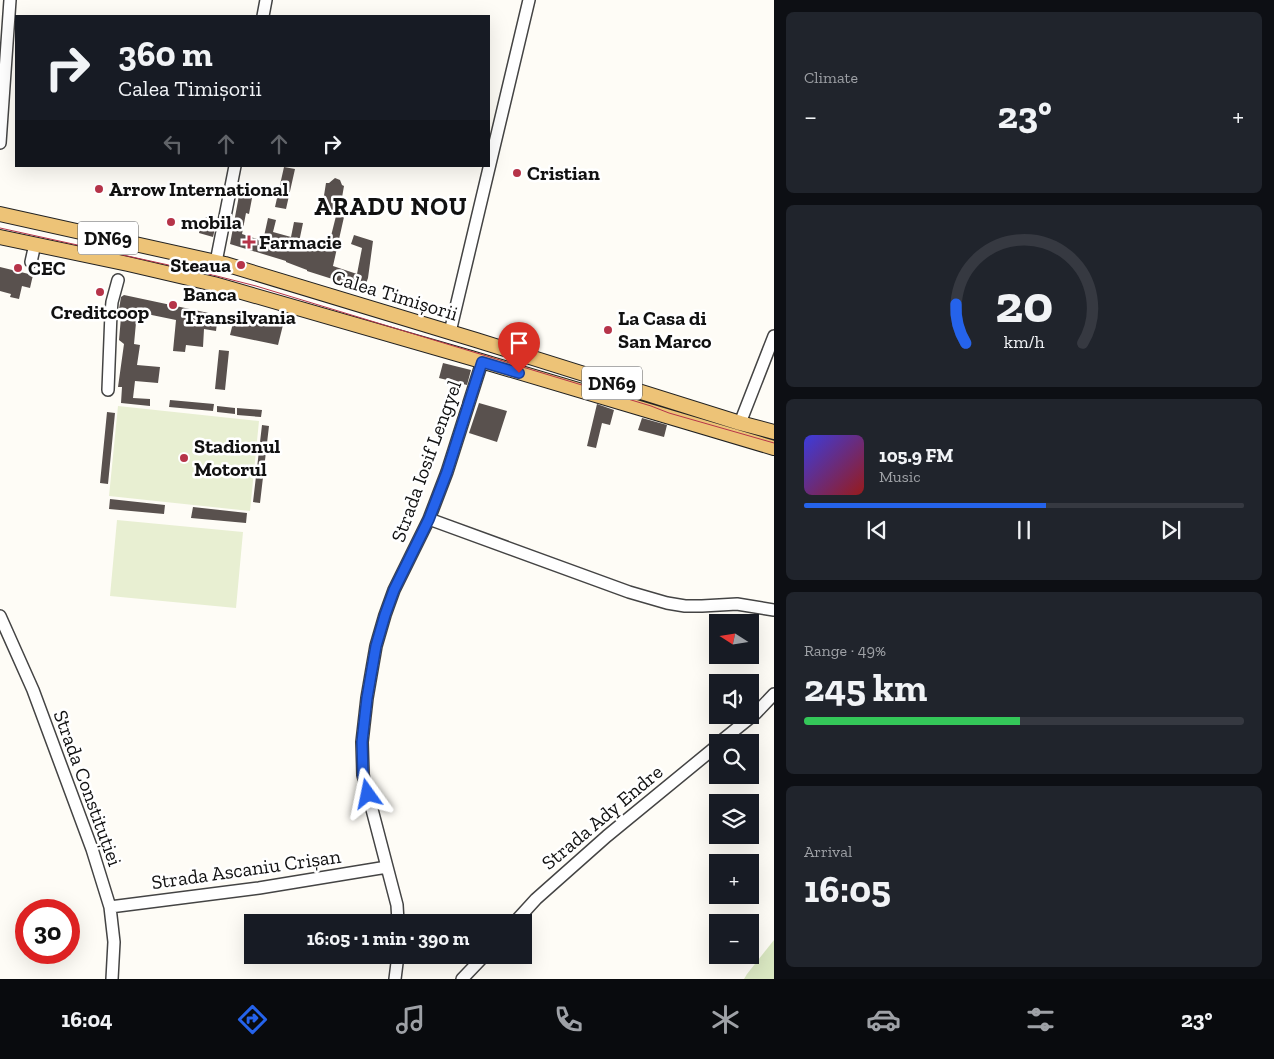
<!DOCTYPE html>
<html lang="en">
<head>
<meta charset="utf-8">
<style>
  :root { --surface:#171b24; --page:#20242c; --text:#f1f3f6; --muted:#9ea1a6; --line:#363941; --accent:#2563eb }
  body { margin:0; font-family:"Zilla Slab",serif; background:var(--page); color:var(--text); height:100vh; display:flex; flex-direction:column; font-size:19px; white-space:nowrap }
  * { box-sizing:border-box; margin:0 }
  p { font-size:16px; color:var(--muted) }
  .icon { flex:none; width:28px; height:28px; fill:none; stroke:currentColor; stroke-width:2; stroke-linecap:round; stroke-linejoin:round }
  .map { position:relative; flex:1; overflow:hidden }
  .panel { display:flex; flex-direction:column; gap:12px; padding:12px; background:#0d0f14; width:500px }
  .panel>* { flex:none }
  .hud { position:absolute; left:15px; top:15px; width:475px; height:152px; border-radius:0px; box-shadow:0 5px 20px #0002; background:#171b24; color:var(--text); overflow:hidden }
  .needle { width:32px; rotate:282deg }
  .tools { position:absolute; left:709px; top:614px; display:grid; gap:10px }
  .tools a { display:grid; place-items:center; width:50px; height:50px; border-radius:0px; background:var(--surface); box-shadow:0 5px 20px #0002; font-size:25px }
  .speed { position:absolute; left:15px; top:899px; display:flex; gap:10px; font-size:25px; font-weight:700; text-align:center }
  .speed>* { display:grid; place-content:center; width:65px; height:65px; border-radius:50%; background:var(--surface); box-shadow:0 5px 20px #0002; line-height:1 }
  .speed .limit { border:8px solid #d22; background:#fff; color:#111 }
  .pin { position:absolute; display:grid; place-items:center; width:42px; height:42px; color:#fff; margin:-51px -21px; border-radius:50% 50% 50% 0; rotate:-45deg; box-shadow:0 0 5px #0007 }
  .pin .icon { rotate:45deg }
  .me { position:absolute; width:55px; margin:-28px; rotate:348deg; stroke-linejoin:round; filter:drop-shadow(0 0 4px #0008) }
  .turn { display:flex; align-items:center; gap:18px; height:105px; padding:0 20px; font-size:22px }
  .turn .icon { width:65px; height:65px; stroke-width:2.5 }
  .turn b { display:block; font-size:35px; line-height:42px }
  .lanes { display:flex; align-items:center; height:48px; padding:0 20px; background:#0003; justify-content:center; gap:25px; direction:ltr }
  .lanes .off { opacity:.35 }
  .big { font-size:38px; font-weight:800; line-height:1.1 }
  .panel .widget { flex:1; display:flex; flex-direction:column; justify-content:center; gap:8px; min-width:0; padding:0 18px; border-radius:8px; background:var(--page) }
  .panel .dial { align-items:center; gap:0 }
  .dial svg { height:130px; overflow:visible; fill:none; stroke:var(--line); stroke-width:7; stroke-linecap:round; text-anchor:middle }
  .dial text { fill:var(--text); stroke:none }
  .song { display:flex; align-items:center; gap:15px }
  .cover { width:60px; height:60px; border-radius:8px; background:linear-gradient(135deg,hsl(240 70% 55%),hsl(0 70% 35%)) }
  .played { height:5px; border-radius:2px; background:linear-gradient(90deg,var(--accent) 55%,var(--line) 55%) }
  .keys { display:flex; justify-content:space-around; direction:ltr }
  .heat { display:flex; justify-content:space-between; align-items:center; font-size:28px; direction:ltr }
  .charge { height:8px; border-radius:4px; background:linear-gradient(90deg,#34c759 49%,var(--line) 0) }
  .trip { position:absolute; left:244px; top:914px; width:288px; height:50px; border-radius:0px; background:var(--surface); box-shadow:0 5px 20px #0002; font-weight:800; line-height:50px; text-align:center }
  .menu { display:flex; height:80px; justify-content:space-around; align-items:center; background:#090b0e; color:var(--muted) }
  .menu .icon { width:35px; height:35px }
  .menu .current { color:var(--accent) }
  .menu b { font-size:22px; color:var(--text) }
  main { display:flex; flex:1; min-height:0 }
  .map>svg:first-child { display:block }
</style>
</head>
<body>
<main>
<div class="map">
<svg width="774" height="979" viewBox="0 0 774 979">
  <rect width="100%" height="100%" fill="#fefcf6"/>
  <path fill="#d9e7c1" d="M774,940V979H744L747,974Z"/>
  <path fill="#e8efd2" d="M118,406L259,421L250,511L109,496Z
    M117,520L243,532L236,608L110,596Z"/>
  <path fill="#59514e" d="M284,167L295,169L286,209L275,207Z
    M335,178L340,180L342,185L344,186L339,215L344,217L333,266L357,274L362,248L351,244L354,235L373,241L368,278L364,289L307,271V270L286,262V261L230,244L240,190L253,193L249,214L246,213L242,234L263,241L268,218L276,220L273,232L291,237L294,222L303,223L299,242L312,246L313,244L328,248L336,216L329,215L324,208H322L326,183H329Z
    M206,217L217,220L213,237L199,233L201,222L204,223Z
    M0,267L33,275L30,288L22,286L19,299L10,297L11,294L0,291Z
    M124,295L218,315L216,331L204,329L203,347L186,345L185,352L173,351L176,320L137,312L134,344L140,345L137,365L160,367L158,383L135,381L133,398L150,399V406L121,403L122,387H118L124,344L119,340L121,317L118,315L121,297Z
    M235,315L283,325L278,345L230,335Z
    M219,350L229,351L225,390L215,389Z
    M443,363L471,370L467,385L439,378Z
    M170,400L214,404L213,411L169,407Z
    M479,403L507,411L497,442L469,433Z
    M597,404L614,410L610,425L602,423L596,448L587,446Z
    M217,406L235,408V414L217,412Z
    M237,408L262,410L261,417L237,415Z
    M107,412L115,413L108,484L100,483Z
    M642,418L667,425L664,437L638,430Z
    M262,425L269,426L260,503L253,502Z
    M110,499L165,505L164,514L109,509Z
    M193,507L247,513L246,523L191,518Z"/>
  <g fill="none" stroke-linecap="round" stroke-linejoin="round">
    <defs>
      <path id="minor" d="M263,16L266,0
        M0,143L10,0
        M31,262L35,244
        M216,262L235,166
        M450,332L529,0
        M108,390L111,313L112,302L118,280
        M740,423L774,336
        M429,519L629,592L667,603L685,606H702L737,604L774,610
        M0,616L33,690L92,849L110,907L114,942L112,979
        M720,742L756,713L774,694
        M110,907L259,888L387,867
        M398,922L397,905L363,775L362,742L367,698L376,646L385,615L394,590L429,519L447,472L482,362
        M515,922L536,899L607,836L718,745
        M395,979L398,955
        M462,979L485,955"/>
      <path id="major" d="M0,214L225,264L476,340L740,423L774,432
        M0,237L128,264L214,284L471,358L774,448"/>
    </defs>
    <use href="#minor" stroke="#444" stroke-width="14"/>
    <use href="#major" stroke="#222" stroke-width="16"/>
    <use href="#minor" stroke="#fff" stroke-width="11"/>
    <use href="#major" stroke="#edc377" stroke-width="14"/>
    <path stroke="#b63449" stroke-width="1" d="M0,228L205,273L256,286L651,406L669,413L774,443"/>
  </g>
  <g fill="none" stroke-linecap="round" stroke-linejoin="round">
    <defs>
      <path id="route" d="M368,794L363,775L362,742L367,698L376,646L385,615L394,590L429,519L447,472L482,362L519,373"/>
    </defs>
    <use href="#route" stroke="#184099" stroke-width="12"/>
    <use href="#route" stroke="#2563eb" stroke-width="9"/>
  </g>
  <g fill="#b63449" stroke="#fff" stroke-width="2">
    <circle cx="517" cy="173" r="5"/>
    <circle cx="99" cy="189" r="5"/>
    <circle cx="171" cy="222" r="5"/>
    <path d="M246.5 234.5h5v5h5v5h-5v5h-5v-5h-5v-5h5z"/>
    <circle cx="241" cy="265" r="5"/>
    <circle cx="18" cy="268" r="5"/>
    <circle cx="100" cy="292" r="5"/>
    <circle cx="173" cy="305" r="5"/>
    <circle cx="608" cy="330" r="5"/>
    <circle cx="184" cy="458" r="5"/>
  </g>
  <g text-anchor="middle" stroke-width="5" stroke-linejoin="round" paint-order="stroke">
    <g fill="#fff" stroke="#585858" stroke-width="1">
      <rect x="78" y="221.5" width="60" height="33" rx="4"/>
      <rect x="582" y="366.5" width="60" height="33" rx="4"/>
    </g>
    <g font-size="19" font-weight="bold" fill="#111">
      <text x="108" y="245">DN69</text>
      <text x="612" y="390">DN69</text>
    </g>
    <g font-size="20" font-weight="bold" fill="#111" stroke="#fff" text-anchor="start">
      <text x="527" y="180">Cristian</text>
      <text x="109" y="196">Arrow International</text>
      <text x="181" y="229">mobila</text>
      <text x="259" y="249">Farmacie</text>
      <text x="231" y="272" text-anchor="end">Steaua</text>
      <text x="28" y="275">CEC</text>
      <text x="183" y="301">Banca<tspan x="183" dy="23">Transilvania</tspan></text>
      <text x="100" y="319" text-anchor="middle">Creditcoop</text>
      <text x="618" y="325">La Casa di<tspan x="618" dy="23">San Marco</tspan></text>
      <text x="194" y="453">Stadionul<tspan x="194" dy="23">Motorul</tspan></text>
    </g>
    <g font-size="20" fill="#111" stroke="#fff">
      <text transform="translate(395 295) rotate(17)" y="7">Calea Timișorii</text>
      <text transform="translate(426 461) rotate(-70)" y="7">Strada Iosif Lengyel</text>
      <text transform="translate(88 788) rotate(70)" y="7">Strada Constituției</text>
      <text transform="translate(602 817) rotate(-40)" y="7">Strada Ady Endre</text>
      <text transform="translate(246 869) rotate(-8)" y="7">Strada Ascaniu Crișan</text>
    </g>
    <g font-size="25" font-weight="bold" letter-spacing="1" fill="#111" stroke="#fff">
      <text x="391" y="215">ARADU NOU</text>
    </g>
  </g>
</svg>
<div class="tools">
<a><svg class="needle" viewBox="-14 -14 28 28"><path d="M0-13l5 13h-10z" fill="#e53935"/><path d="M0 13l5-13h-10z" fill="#9ea1a6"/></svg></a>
<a><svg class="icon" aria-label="sound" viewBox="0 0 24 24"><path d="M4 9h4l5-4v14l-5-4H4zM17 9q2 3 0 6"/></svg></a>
<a><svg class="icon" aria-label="search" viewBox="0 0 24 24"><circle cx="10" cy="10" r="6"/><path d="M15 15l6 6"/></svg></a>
<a><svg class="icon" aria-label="layers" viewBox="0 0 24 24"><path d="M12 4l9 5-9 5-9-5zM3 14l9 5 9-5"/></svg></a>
<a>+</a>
<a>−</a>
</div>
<div class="speed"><div class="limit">30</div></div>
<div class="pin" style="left:519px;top:373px;background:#d93025"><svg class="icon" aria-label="arrive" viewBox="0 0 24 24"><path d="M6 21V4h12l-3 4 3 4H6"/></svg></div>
<svg class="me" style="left:368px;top:794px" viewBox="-20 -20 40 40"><path d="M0-17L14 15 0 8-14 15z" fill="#2563eb" stroke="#fff" stroke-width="4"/></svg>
<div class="trip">16:05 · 1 min · 390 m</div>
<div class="hud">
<div class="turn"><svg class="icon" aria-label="right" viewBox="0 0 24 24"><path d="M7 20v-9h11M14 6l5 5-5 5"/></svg><div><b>360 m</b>Calea Timișorii</div></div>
<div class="lanes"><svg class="icon off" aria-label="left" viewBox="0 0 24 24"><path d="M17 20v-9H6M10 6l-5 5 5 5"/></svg><svg class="icon off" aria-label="ahead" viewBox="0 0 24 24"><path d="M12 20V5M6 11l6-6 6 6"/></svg><svg class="icon off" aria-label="ahead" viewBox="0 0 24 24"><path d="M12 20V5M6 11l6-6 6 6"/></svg><svg class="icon" aria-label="right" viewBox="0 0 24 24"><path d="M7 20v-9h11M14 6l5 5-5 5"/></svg></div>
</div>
</div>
<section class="panel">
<div class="widget"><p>Climate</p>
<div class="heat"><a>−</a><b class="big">23°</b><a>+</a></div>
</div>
<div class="widget dial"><svg viewBox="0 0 100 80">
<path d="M14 69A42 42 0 1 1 86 69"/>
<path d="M14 69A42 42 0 0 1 8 45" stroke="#2563eb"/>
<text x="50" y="56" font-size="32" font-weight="700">20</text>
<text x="50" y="72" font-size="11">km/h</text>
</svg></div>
<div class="widget">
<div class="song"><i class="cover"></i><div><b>105.9 FM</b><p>Music</p></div></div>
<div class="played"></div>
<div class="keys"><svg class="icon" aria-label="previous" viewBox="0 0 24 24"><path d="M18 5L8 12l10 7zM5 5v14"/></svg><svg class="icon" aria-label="pause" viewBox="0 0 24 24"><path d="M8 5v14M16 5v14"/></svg><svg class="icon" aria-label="next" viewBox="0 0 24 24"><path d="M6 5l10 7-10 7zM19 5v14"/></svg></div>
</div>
<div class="widget"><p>Range · 49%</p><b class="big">245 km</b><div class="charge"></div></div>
<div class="widget"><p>Arrival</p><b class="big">16:05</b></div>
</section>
</main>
<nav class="menu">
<b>16:04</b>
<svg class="icon current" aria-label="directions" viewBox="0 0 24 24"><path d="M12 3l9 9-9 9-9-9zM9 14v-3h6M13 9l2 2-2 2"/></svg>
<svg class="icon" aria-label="music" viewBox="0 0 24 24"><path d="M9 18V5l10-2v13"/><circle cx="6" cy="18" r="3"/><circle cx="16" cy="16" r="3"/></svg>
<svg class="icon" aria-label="phone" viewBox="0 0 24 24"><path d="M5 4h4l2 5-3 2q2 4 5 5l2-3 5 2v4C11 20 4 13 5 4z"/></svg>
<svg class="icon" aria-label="climate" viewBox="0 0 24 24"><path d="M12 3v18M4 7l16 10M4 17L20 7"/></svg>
<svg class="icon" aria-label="car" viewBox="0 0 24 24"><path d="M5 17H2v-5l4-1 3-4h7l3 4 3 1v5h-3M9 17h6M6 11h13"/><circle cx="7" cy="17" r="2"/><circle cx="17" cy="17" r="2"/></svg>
<svg class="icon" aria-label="filters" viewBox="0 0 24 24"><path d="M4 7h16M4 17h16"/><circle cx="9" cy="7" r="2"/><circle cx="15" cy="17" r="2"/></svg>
<b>23°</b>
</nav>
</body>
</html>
